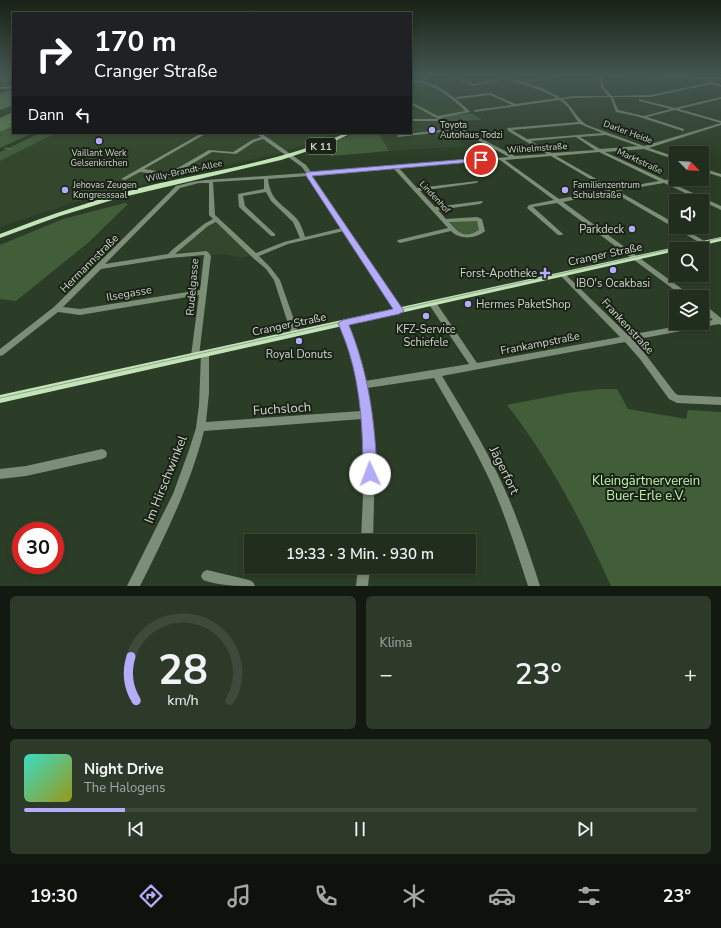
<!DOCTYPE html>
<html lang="de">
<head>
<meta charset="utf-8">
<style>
  :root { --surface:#212e1d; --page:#2d3a2a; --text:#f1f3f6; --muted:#a2a8a4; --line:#3e4a3b; --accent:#b4acf9 }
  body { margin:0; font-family:"Nunito Sans",sans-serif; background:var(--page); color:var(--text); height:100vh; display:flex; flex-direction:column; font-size:15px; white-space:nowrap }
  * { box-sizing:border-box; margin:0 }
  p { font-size:13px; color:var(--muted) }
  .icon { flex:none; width:22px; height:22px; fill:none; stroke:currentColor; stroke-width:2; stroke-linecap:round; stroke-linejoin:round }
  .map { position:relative; height:586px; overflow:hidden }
  .side { display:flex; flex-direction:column; gap:10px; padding:10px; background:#121910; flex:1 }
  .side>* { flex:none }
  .banner { position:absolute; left:12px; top:12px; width:400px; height:122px; border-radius:0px; box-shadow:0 2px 6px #0003,0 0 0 1px var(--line); background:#202124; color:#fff; overflow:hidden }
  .needle { width:26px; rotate:115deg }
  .tools { position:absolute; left:669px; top:146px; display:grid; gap:8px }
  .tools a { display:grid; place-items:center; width:40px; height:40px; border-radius:0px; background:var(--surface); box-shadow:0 2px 6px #0003,0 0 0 1px var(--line); font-size:20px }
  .speed { position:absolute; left:12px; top:522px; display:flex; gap:8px; font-size:20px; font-weight:700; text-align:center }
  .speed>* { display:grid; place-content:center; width:52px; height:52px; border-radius:50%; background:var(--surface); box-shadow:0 2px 6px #0003,0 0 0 1px var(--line); line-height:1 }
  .speed .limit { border:6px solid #d22; background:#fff; color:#111 }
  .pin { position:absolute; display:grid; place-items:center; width:34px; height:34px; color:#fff; margin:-17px; border:2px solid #fff; border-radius:50%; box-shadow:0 1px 4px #0007 }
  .me { position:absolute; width:44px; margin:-22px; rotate:358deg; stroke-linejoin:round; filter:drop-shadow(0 0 3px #0008) }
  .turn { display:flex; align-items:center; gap:14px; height:84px; padding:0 16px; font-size:18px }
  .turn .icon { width:52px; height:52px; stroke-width:2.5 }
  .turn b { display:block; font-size:28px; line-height:34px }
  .then { display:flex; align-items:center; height:38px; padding:0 16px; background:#0003; gap:8px; font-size:15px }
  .big { font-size:30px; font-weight:600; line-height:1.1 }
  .side .tile { flex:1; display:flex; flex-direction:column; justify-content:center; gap:6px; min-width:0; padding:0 14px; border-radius:6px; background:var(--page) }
  .side .dial { align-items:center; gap:0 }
  .dial svg { height:104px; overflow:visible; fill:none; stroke:var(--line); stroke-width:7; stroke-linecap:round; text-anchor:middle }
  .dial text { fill:var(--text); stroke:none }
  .song { display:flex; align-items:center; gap:12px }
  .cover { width:48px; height:48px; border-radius:6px; background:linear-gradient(135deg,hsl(170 70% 55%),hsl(60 70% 35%)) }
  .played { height:4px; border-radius:2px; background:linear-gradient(90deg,var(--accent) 15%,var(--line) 15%) }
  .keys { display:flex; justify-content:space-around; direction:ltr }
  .heat { display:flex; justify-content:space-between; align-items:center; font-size:22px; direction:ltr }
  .side .tiles { flex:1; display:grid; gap:10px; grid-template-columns:1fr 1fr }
  .tile:last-child { grid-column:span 2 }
  .trip { position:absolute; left:244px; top:534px; width:232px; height:40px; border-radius:0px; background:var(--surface); box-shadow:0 2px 6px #0003,0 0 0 1px var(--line); font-weight:600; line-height:40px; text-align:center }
  .tabs { display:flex; height:64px; justify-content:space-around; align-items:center; background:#0d120c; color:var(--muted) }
  .tabs .icon { width:28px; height:28px }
  .tabs .on { color:var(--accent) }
  .tabs b { font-size:18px; color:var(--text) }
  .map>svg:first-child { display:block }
</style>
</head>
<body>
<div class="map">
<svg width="721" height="586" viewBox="0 0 721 586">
  <rect width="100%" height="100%" fill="#2c3d27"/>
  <path fill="#32472b" d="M0,75H13V92L0,89Z
    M411,81L423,83L437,90L465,112L434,117L454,128L443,130L467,146L389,151L381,137L377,133H411Z
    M56,133H336L281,153L106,193L54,209L0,227V161Z
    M217,223L250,255L244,258L223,254L211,255L203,251L179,252V249L209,225Z"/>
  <path fill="#425e39" d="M472,113L482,120L449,121L442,117Z
    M13,126V133H33L0,148V132Z
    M40,133H56L0,161V152Z
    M356,133H377L381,137L389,151L331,156L330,153L316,154V152L313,150Z
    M125,203L128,204L89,242L16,301L0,299V245L63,219Z
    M477,219L480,231L462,235L460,234L449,221Z
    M600,389H617L628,409L686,419L688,410L721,412V586H611C582,522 550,460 507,405L568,393Z"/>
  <path fill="#5d8151" d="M8,91L13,92V105L0,110V93Z
    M13,112V126L0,132V118Z"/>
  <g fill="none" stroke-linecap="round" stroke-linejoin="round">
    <path stroke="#5d8151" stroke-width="1" d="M5,148L11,149"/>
    <path fill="#7d8e78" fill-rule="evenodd" d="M427,75H429L430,78L423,81C441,86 457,98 470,112L441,118L515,156L547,154L508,131L507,128L578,122L568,107L560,100L474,112L475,110L512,105L490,95L457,99L456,97L490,93L516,104L557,98L540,90L506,79L473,86L449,75H452L473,84L504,78L493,75C503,75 515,82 524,81C537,81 549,75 562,75L526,83L542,88L561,98L573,96H608L601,87L599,75H601L604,87L612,96L650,95L708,83L705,82L706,80L721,85V87L711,84L650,97H613L618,110L644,116L671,109L639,101V99L675,108L721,97V99L679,109L721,121V125L649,148L676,157V160L644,149L605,152L665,180L676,178V179H678V180L669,182L721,206V210L719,209L664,183L618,191L676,224V227H681L706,242L707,243L706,244H702L613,192L563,202L693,297H684L557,203L533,207L563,234L562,235H558L527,208L529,205L554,200L500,160L399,168L417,188L478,181V182L476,183L420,191L435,207L482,201L483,202L480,204L438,210L446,219L477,217L482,219L485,231C476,239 459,240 451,231L400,243L398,242L397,241L398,240L448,228L394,169L312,175L402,309L403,311L402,313H396L344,231L288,244L259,256L270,267L280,280L299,334L298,336H292L274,280L266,269L252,257L216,222L208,226L175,254L206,251L208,252L211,256L199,356L198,358L195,359L192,358L191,356L199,295L80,315L58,312L3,355L0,356V349L54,307L176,186L192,182L206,180L306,173L302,167L263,139L254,142L236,154L212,152L172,176L140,172L125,180L121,179L202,133H207L144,169L169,173L209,150L233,152L252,140L261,137L256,133H261L306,165L311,172L509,157L459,130L398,137L397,136L399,135L456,128L442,121H411V119H438L411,104V102L438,116L465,111C450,96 433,84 411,81V79L420,80L427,78ZM610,97L616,112L636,116L683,131H684V129L647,117L675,110L721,123L644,146L587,125C577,119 573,107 563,99L573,98ZM580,124L602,133L527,139L512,130ZM606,135L638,146L600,149L580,137ZM576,137L595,150L552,153L531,141ZM599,152L659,181L614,189L556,156ZM551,156L609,190L559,199L505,160ZM308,176L342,228L305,237C303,231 301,224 297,219C283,203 271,203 268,179ZM264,179V189L238,194L239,207L271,236H275V234L245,206L243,196L266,192L271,201L293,222L300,238L284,242L256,253L215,215L213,182ZM199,183H209V215L213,219L204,224L172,250L168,254L105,264L180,188ZM477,221L479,230C464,239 459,233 449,222ZM204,255L200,290L80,309L63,307L101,269L170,258Z
      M605,75L721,77V79L606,76Z
      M13,86V88L0,89V87Z
      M702,168L721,174V177L702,171Z
      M562,272L564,273L628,335L696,323H702V322L713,320L702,311V305H705L721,318V325L719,324L633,340L646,355L675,393L678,395L721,397V405L677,403L669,399L640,359L625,342L442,376C462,409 483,443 499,477C516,512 528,549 540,586H528C517,552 506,518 492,485C475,448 454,413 434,378L367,388L372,415L371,417C376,458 374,500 373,541H361L364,471L362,419L204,431C190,486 165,536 140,586H127L173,494L189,450L196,428L199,405L201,354L202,352L205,351L208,352L209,354V393L206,422L361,411L356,378L351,355L339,323L340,321H346L347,323L358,351L365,381L469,364L428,303L432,301H435L477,363L620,337L560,275L559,274L560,273Z
      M102,449L106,451L107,454L106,457L102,459L26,476L0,479V469L26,466Z
      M358,567H370L368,586H356Z
      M207,570L249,580L253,582L255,586C237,586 220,586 203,580L201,576L203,572Z"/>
    <path fill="#c2e5b7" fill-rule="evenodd" d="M346,133H352L329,144L281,160L119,198L60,216L0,238V234C51,214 103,197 156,184C221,169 285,160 346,133Z
      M721,237V241L686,249H676V251L0,403V395Z"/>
    <path stroke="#98a493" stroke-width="1" d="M0,398L721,238"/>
  </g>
  <linearGradient id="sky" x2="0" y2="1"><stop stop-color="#182215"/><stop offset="0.48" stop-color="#455752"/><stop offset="1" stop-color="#455752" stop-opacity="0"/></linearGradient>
  <rect width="721" height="157" fill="url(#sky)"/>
  <path fill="#b4acf9" stroke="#7570a2" d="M481,158L483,159V161L312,176L404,311L399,314L349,325C369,375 375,421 377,474L375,479L370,481L365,479L363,474C363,434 361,390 349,352C346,342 342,333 338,323L343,320L393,309L305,174L308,172Z"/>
  <g fill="#b4acf9" stroke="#1a2217" stroke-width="1.5">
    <circle cx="432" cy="130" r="4"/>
    <circle cx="99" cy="141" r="4"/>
    <circle cx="65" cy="190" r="4"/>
    <circle cx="565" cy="190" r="4"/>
    <circle cx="632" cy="229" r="4"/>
    <circle cx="613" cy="270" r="4"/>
    <path d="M543 267h4v4h4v4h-4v4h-4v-4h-4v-4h4z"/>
    <circle cx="468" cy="304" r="4"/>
    <circle cx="426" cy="316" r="4"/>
    <circle cx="299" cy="341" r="4"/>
  </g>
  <g text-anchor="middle" stroke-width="4" stroke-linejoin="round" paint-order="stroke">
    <g font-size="9" fill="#ced8ca" stroke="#1a2217" text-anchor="start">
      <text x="440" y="128">Toyota<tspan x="440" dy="10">Autohaus Todzi</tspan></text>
      <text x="99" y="156" text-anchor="middle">Vaillant Werk<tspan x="99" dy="10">Gelsenkirchen</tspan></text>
      <text x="73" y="188">Jehovas Zeugen<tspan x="73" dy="10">Kongresssaal</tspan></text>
      <text x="573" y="188">Familienzentrum<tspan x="573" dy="10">Schulstraße</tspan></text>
    </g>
    <g font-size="9" fill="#ced8ca" stroke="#1a2217">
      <text transform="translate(628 132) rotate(20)" y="3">Darler Heide</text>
      <text transform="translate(537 148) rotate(-4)" y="3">Wilhelmstraße</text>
      <text transform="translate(640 161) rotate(25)" y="3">Marktstraße</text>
      <text transform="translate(184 171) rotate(-12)" y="3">Willy-Brandt-Allee</text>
      <text transform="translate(435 197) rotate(47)" y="3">Lindenhof</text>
    </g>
    <rect fill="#1a2217" stroke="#98a194" stroke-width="1" x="306" y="138" width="30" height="16" rx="3"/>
    <g font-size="10" font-weight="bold" fill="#ced8ca">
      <text x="321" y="150">K 11</text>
    </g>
    <g font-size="11" fill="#ced8ca" stroke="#1a2217">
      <text x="624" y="233" text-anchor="end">Parkdeck</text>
      <text x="537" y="277" text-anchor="end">Forst-Apotheke</text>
      <text x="613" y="287">IBO's Ocakbasi</text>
      <text x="476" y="308" text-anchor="start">Hermes PaketShop</text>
      <text x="426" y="333">KFZ-Service<tspan x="426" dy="13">Schiefele</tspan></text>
      <text x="299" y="358">Royal Donuts</text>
    </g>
    <g font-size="11" fill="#ced8ca" stroke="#1a2217">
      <text transform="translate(605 254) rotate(-12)" y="4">Cranger Straße</text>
      <text transform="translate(89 263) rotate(-45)" y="4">Hermannstraße</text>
      <text transform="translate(192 287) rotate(-85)" y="4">Rudelgasse</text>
      <text transform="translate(129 293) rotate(-10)" y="4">Ilsegasse</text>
      <text transform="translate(289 324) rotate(-12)" y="4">Cranger Straße</text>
      <text transform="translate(628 326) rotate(47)" y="4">Frankenstraße</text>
      <text transform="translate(540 343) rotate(-11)" y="4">Frankampstraße</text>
    </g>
    <g font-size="13" fill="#ced8ca" stroke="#1a2217">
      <text transform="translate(282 408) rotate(-4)" y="5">Fuchsloch</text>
      <text transform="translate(505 470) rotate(64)" y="5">Jägerfort</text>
      <text transform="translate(165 479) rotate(-68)" y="5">Im Hirschwinkel</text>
    </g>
    <g font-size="13" fill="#bdf6ab" stroke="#1a2217">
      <text x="646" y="485">Kleingärtnerverein<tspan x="646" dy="15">Buer-Erle e.V.</tspan></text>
    </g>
  </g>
</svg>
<div class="tools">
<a><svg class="needle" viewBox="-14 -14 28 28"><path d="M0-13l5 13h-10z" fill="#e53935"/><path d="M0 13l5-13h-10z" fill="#a2a8a4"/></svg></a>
<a><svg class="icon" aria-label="sound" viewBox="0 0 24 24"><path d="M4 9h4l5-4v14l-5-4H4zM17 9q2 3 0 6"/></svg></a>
<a><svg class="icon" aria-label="search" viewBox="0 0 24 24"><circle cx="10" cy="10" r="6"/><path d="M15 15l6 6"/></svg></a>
<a><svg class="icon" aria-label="layers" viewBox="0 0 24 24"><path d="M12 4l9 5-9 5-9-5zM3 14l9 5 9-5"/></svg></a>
</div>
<div class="speed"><div class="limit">30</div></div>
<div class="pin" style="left:481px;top:160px;background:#d93025"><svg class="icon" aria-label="arrive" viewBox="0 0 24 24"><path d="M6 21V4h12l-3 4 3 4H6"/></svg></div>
<svg class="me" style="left:370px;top:474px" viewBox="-20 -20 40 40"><circle r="19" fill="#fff"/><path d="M0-13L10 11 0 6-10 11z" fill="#b4acf9"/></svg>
<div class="trip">19:33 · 3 Min. · 930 m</div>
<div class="banner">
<div class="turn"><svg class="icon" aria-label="right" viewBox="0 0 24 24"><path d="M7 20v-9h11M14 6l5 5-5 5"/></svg><div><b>170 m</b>Cranger Straße</div></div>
<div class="then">Dann<svg class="icon" aria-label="left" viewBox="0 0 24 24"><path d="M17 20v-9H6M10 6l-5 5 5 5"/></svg></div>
</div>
</div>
<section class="side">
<div class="tiles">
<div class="tile dial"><svg viewBox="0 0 100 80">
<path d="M14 69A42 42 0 1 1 86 69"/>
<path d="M14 69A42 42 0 0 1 10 35" stroke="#b4acf9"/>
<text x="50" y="56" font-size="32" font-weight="700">28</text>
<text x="50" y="72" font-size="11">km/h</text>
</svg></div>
<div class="tile"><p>Klima</p>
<div class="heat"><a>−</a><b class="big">23°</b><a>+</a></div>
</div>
<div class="tile">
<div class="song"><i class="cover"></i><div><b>Night Drive</b><p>The Halogens</p></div></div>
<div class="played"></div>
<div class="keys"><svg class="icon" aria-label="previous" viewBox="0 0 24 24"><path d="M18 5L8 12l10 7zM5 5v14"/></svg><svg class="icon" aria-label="pause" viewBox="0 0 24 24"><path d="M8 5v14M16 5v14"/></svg><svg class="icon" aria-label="next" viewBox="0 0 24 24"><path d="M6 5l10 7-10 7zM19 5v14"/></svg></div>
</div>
</div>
</section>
<nav class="tabs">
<b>19:30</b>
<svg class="icon on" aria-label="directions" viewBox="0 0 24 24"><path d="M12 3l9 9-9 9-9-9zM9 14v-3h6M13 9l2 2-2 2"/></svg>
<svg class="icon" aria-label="music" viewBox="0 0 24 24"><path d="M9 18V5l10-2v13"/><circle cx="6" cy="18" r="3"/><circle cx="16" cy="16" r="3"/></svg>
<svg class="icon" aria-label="phone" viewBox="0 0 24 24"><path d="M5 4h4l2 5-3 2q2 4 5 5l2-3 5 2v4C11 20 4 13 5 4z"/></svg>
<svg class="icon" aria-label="climate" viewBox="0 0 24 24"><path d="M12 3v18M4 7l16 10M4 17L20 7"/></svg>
<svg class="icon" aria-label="car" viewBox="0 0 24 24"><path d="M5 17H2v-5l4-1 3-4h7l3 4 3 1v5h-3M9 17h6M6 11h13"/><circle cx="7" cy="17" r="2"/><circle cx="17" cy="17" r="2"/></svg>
<svg class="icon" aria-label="filters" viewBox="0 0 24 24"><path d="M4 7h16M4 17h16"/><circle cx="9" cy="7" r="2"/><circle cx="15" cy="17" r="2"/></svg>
<b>23°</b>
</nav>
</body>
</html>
